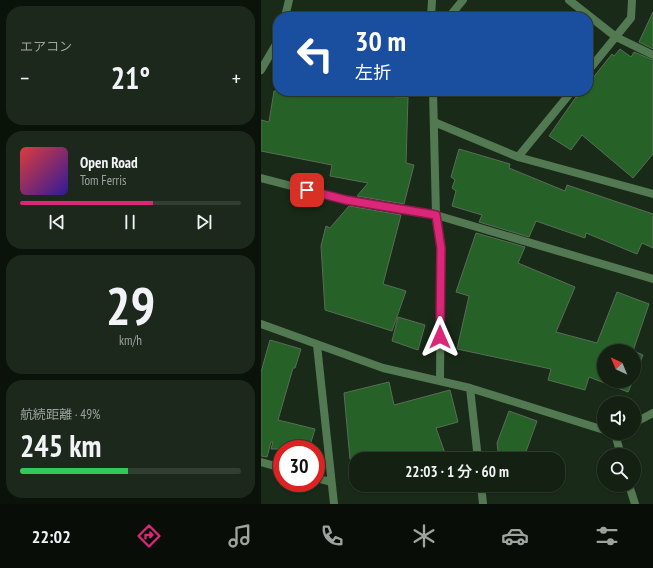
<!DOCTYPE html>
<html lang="ja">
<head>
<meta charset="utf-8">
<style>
  :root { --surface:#132012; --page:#1c281b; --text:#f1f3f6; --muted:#9da39f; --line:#323e32; --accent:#db2777 }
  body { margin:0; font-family:"PT Sans Narrow","Noto Sans JP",sans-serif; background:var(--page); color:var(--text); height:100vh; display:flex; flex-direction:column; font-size:15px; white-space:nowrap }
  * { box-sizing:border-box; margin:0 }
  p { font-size:13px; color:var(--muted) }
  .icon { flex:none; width:22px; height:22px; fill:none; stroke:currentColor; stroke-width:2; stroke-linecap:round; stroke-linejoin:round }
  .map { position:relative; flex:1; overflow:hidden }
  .side { display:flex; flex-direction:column; gap:6px; padding:6px; background:#0a120a; width:261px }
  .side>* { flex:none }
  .top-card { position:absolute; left:12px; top:12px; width:320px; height:84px; border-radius:16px; box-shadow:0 1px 3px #0004,0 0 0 1px var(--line); background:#1a4fa0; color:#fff; overflow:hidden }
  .needle { width:26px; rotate:316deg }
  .tools { position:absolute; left:336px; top:344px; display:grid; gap:8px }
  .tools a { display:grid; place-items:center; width:44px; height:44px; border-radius:50%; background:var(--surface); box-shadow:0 1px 3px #0004,0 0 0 1px var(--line); font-size:20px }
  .speed { position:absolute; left:12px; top:440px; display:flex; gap:8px; font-size:20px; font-weight:700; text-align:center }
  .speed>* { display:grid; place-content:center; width:52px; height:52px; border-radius:50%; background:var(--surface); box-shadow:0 1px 3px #0004,0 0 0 1px var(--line); line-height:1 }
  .speed .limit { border:6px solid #d22; background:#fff; color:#111 }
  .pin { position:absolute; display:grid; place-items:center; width:34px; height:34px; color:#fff; margin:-17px; border-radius:8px; box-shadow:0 2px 6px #0006 }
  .me { position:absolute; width:44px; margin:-22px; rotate:0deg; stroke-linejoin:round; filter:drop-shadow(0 0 3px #0008) }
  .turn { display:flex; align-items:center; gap:14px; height:84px; padding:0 16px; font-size:18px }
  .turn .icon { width:52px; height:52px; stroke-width:2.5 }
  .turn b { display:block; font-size:28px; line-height:34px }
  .big { font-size:30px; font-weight:600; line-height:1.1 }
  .side .card { flex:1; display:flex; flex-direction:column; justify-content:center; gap:6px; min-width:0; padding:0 14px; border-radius:16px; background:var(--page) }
  .side .dial { align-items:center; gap:0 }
  .dial b { font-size:52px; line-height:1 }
  .song { display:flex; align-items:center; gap:12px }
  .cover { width:48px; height:48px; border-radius:6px; background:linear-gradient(135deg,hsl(0 70% 55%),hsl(250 70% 35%)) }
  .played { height:4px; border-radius:2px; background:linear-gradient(90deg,var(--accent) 60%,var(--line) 60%) }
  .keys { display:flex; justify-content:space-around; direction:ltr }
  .heat { display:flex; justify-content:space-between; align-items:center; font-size:22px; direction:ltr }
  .charge { height:6px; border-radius:3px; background:linear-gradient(90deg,#34c759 49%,var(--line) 0) }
  .trip { position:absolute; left:88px; top:452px; width:216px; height:40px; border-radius:16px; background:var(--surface); box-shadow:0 1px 3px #0004,0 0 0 1px var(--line); font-weight:600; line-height:40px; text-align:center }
  .tab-bar { display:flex; height:64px; justify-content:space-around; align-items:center; background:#080d07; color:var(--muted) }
  .tab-bar .icon { width:28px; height:28px }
  .tab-bar .selected { color:var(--accent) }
  .tab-bar b { font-size:18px; color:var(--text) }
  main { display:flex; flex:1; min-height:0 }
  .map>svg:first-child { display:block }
</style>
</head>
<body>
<main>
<section class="side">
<div class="card"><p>エアコン</p>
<div class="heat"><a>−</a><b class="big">21°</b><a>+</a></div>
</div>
<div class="card">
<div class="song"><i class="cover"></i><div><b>Open Road</b><p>Tom Ferris</p></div></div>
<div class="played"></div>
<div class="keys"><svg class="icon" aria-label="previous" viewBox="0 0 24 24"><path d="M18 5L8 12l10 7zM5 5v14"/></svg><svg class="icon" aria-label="pause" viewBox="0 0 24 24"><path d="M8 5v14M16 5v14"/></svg><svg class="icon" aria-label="next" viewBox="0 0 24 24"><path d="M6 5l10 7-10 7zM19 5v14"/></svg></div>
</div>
<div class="card dial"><b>29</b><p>km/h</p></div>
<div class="card"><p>航続距離 · 49%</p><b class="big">245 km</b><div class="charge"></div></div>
</section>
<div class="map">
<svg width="392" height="504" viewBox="0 0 392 504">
  <rect width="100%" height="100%" fill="#192a18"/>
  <path fill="#266127" stroke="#596d58" d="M392,12V49L378,42Z
    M359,49L370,57L373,52L392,60V154L372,178L321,135L310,150L288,136L315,97L316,98L322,91H327V84L351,54L353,56Z
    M13,91H134V97H147L145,163L153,165L143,204L96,196L107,183L69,176L71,165L0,151V120L8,122Z
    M198,149L249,164L248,168L304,191L306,185L392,214V248L381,243L376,254L325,233L324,238L275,221L268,237L218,222L221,215L191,206L195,191L191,188L194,180L190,177Z
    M88,206L140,215L122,284L145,291L131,331L64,310L60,246L65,226L69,228Z
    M215,233L264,247L257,263L314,287L295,332L336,343L356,292L388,304L372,351H343V381H372L367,392L328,377L324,390L287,380L290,369L196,349L208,296L195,292Z
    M137,317L164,325L157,350L131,341Z
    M9,340L40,349L34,368H32L17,420L54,429L48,449H10L12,442H10L6,457L0,456V372Z
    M373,351L382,355L373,377Z
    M128,382L133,405L189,390L197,422L175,428L186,459H89L83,393Z
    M248,411L276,421L263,457L257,459H238L236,443Z"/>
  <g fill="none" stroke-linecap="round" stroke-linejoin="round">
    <path stroke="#527951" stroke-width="8" d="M308,0L355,37L392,55
      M24,17L28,0
      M170,17L171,0
      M188,17L202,0
      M0,70L17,41
      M327,71L370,18L371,0
      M172,91L175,215L180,248L179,381
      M173,122L257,157L392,194
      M257,157L311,91
      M0,178L85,200L175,215L392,279
      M0,324L122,368L209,388L343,430
      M56,345L73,504
      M209,388L217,459
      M373,423L392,413
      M354,434L360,455
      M0,462L21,468
      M55,478L70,482
      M220,485L222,504
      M368,485L374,504"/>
  </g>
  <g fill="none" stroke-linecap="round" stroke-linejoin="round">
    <defs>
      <path id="route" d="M46,190L85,200L175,215L180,248L179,337"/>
    </defs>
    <use href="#route" stroke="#8e194d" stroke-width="10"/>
    <use href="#route" stroke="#db2777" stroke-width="7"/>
  </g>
</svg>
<div class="tools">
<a><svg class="needle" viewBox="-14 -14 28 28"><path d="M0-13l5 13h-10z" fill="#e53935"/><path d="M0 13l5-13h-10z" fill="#9da39f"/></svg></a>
<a><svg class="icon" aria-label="sound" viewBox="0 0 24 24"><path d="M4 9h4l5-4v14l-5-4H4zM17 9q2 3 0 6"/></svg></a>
<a><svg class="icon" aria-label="search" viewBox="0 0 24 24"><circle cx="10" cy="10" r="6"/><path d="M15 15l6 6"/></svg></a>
</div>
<div class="speed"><div class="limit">30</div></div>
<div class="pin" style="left:46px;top:190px;background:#d93025"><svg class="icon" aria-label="arrive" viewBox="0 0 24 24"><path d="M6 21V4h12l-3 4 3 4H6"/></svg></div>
<svg class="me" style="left:179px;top:337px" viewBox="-20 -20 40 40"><path d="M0-17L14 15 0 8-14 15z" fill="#db2777" stroke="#fff" stroke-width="4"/></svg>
<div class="trip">22:03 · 1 分 · 60 m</div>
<div class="top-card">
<div class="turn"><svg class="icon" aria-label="left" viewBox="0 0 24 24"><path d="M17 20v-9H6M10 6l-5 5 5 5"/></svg><div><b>30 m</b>左折</div></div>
</div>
</div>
</main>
<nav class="tab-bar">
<b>22:02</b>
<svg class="icon selected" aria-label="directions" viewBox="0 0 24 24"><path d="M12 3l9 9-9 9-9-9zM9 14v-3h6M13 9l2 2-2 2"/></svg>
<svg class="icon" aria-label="music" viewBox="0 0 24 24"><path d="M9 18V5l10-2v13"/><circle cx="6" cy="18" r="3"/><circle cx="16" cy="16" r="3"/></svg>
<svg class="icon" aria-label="phone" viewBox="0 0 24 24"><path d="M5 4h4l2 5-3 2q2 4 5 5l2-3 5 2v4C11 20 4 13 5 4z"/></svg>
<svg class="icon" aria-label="climate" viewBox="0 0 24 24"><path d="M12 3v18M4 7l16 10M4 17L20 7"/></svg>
<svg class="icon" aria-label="car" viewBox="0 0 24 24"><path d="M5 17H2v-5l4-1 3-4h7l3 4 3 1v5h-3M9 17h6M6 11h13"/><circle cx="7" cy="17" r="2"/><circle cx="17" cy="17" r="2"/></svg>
<svg class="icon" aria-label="filters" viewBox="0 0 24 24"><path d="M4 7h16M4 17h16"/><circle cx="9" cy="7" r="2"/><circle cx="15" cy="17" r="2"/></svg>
</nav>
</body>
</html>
